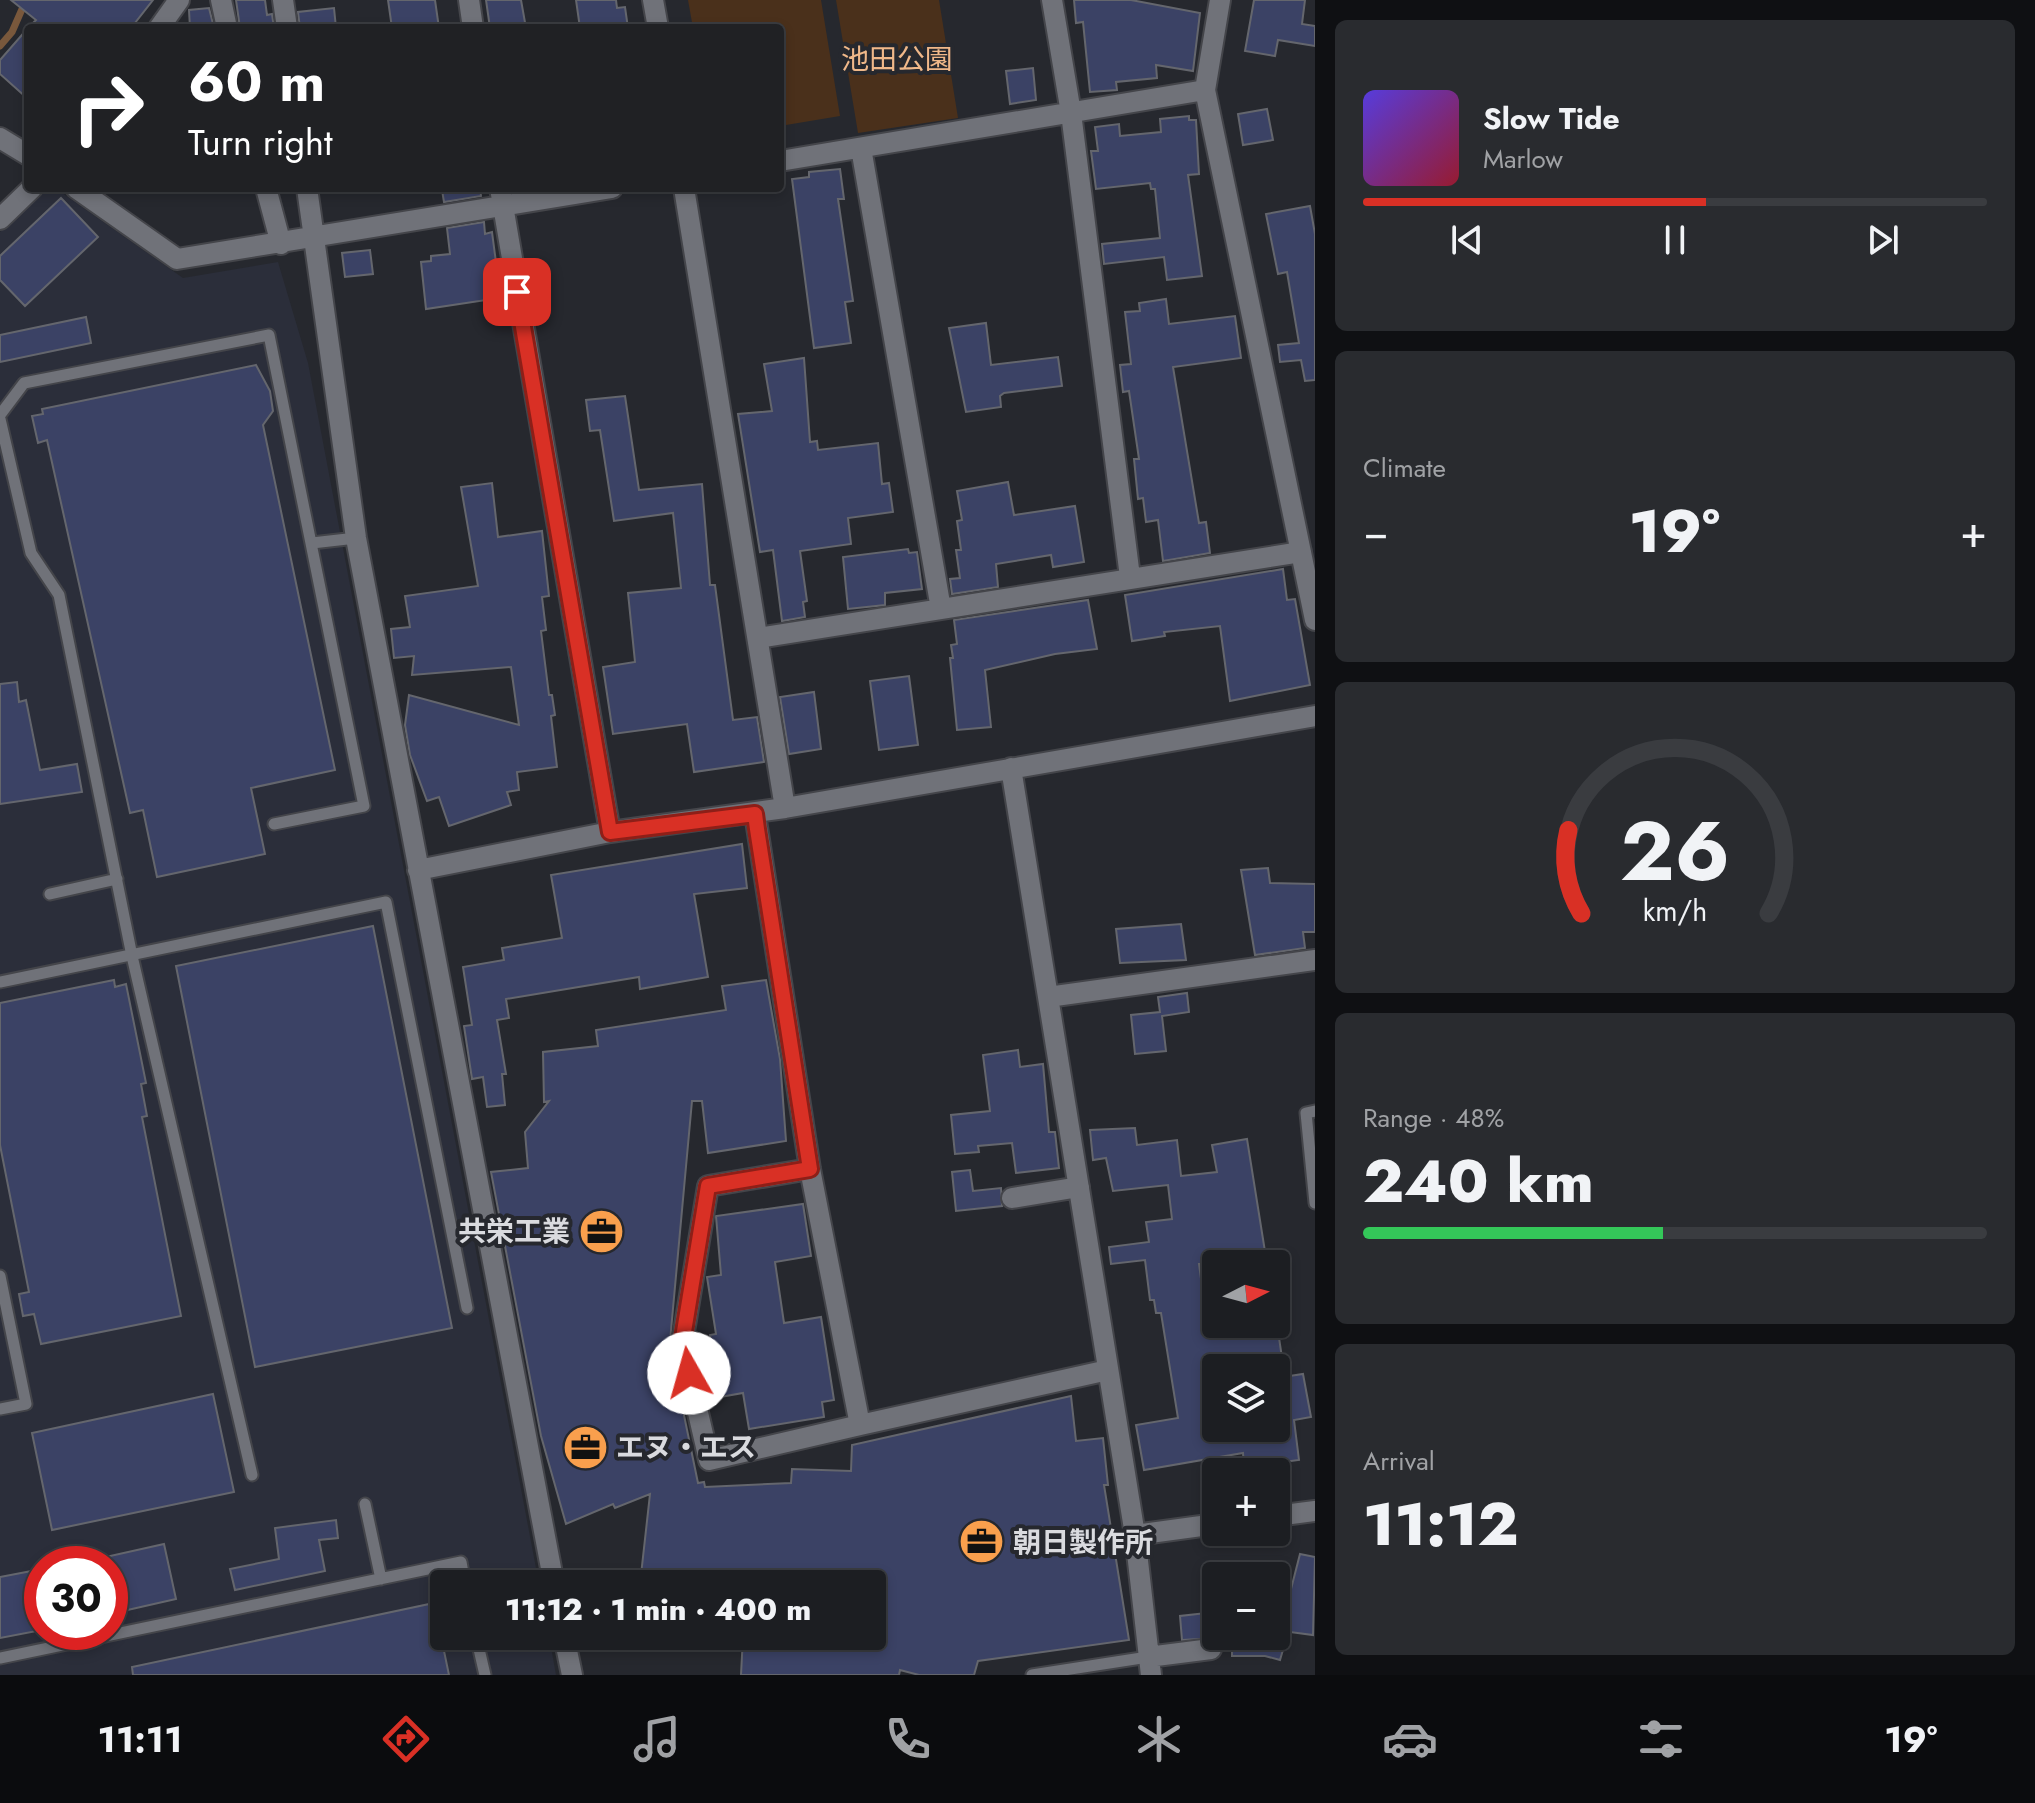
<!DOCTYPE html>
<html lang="en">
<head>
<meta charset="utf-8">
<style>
  :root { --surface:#1c1e22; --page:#292b2f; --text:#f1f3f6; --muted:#a0a2a5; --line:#3a3c40; --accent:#d93025 }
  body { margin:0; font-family:Jost,"Noto Sans JP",sans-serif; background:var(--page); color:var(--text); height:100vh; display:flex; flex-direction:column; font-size:30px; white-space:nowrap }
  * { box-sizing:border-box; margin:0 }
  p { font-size:26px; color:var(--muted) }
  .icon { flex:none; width:44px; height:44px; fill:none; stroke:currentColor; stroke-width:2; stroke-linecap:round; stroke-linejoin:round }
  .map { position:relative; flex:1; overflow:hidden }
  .drawer { display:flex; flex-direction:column; gap:20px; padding:20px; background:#0f1013; width:720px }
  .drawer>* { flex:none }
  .top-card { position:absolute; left:24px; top:24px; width:760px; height:168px; border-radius:8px; box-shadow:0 4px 12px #0003,0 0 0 2px var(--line); background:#202124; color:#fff; overflow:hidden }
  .needle { width:52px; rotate:84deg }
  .controls { position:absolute; left:1202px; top:1250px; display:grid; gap:16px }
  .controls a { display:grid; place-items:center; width:88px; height:88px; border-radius:8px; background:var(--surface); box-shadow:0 4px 12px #0003,0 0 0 2px var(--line); font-size:40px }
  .speed { position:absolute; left:24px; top:1546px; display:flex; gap:16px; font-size:40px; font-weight:700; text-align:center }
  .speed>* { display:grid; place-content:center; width:104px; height:104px; border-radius:50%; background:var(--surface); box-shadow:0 4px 12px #0003,0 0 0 2px var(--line); line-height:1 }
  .speed .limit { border:12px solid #d22; background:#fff; color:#111 }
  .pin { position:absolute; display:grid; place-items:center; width:68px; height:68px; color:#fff; margin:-34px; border-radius:16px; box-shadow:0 4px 12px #0006 }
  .me { position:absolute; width:88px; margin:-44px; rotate:353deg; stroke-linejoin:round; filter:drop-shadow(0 0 6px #0008) }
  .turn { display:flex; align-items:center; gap:28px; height:168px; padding:0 32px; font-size:36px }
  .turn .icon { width:104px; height:104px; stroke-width:2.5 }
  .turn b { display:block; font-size:56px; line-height:68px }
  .big { font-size:60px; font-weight:800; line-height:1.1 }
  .drawer .tile { flex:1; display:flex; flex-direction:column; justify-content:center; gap:12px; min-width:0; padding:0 28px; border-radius:12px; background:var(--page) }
  .drawer .dial { align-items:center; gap:0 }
  .dial svg { height:208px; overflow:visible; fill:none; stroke:var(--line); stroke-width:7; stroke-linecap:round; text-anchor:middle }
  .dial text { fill:var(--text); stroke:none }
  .song { display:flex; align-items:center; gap:24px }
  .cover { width:96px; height:96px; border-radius:12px; background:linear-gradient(135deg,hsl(250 70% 55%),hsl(350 70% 35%)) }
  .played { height:8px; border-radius:4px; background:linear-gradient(90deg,var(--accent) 55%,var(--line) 55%) }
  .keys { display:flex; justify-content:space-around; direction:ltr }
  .heat { display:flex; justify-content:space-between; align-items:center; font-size:44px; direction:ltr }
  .charge { height:12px; border-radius:6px; background:linear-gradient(90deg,#34c759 48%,var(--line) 0) }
  .trip { position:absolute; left:430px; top:1570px; width:456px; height:80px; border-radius:8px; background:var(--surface); box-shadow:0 4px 12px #0003,0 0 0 2px var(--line); font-weight:800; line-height:80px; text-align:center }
  .menu { display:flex; height:128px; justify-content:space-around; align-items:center; background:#0b0c0e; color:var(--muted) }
  .menu .icon { width:56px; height:56px }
  .menu .current { color:var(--accent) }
  .menu b { font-size:36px; color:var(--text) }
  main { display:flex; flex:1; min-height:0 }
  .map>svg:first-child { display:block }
</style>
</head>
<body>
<main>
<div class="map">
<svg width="1315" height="1675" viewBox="0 0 1315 1675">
  <rect width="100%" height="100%" fill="#26282e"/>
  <path fill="#2b2e3a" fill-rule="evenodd" d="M46,188H55L183,278L278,262L308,363L539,1584H444V1636H549L556,1675H0V232ZM42,1564H110V1632H42Z"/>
  <path fill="#4a301b" d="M688,0H821L840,116L780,126V28H693Z
    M836,0H939L958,118L858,133Z"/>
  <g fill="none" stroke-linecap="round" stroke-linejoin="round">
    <path stroke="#79583c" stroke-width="7" d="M0,46L12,32L26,0"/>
  </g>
  <path fill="#3b4265" stroke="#64666d" stroke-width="2" d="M11,0H153L131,28H28L36,20Z
    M236,0H265L267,15L272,14L274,28H240Z
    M388,0H435L439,28H392Z
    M486,0H521L526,28H490Z
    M576,0H616L617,8L625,7L628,28H580Z
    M1074,0H1131L1200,13L1193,71L1156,65L1157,78L1116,82L1117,90L1090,92L1083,22L1076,23Z
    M1254,0H1305L1302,24L1315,26V46L1278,40L1275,56L1245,51Z
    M209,8L214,28H190L189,10Z
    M334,8L336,28H300L298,12Z
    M28,28V99L0,74V60Z
    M1033,68L1036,100L1010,104L1006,71Z
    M1267,109L1273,140L1243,145L1238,114Z
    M1189,116V120H1196L1199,174L1188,175L1202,276L1167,280L1164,257L1104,264L1102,244L1160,238L1155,189H1151L1150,183L1096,189L1091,151H1098L1095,127L1119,124L1120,136L1161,132L1160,119Z
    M840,169L844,199H838L853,301L845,302L851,343L814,348L792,179L809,177V172Z
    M451,188H480L481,196L444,202L442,190Z
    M61,198L98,237L25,306L0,280V256Z
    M1310,206L1315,234V380L1305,381L1301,360L1280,362L1278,345L1299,343L1287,272L1278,274L1266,214Z
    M484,222L485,234L492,232L497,270L490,271L493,299L426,309L421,262L431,261V256L450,254L447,228Z
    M370,250L373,274L345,277L342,253Z
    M1166,299L1169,324L1235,316L1241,358L1173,367L1199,523L1206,522L1210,553L1163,561L1158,520L1146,522L1143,498L1138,499L1134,459H1139L1129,391L1123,392L1120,365L1131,364L1125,312L1140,311L1139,303Z
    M86,317L91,343L0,362V335Z
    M986,323L991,365L1058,357L1062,386L1004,393L1000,396L1001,407L966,412L949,328Z
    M804,358L810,442L817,441L818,450L878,443L882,484L889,483L893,512L848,518L851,544L800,551L807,601L803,602L805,617L782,621L773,550L760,552L738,414L772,411L764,364Z
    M256,365L270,391L273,411L263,425L335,770L251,788L265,854L157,877L143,810L130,813L47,440L38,443L32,416L43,414L42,409Z
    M625,396L639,490L702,484L710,585H715L733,720L757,717L764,762L694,772L687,724L613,734L603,667L635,662L628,593L681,588L673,513L614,521L600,430L590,431L586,400Z
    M1008,482L1014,515L1075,506L1084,562L1053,567L1051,555L996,564L998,587L952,594L950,579L960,578L956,550H961L957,521L962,520L957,491Z
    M492,483L498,537L542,531L549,596L542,597L546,630L541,631L549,695H552L555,715L551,716L557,767L517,772L519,790L507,792L511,805L449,826L439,797L427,801L410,755L405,725L409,695L519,725L511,667L412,675L414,656L394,658L391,629L410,627L405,596L478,586L461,487Z
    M908,549L909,553L917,552L922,589L885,593V605L848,609L843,557Z
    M1283,569L1287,600L1295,599L1310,685L1230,701L1220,626L1164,632L1165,636L1132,641L1125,595Z
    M1088,600L1097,649L1055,654L985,670L991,727L957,730L950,658H953L951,645L957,644L954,620Z
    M909,676L918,745L879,750L870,681Z
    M17,682L19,702L26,700L40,770L77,764L82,792L0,804V684Z
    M814,692L821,749L789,754L780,697Z
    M742,844L747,888L694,894L708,977L640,989L639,977L506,999L509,1018L497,1020L506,1074H502L505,1105L487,1107L483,1077L472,1079L464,1026L472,1025L463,967L504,960L502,948L562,938L551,875Z
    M1268,868L1270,883L1315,884V932H1303L1305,948L1255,955L1241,870Z
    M1181,924L1186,960L1120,963L1116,929Z
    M373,926L452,1328L255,1367L176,966Z
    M114,980L115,987L126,984L146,1083L141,1084L147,1116L142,1117L181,1316L41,1344L34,1314L23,1316L19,1294L29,1292L0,1145V1003Z
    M766,980L780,1059L786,1141L708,1153L702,1101H692L668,1363L673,1362L698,1483L704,1482L705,1487L791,1483L792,1469L851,1471L852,1445L1071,1396L1076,1441L1103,1438L1108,1485H1104L1129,1640L978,1661L974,1675H919L900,1670L899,1675H741L743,1636H872V1584H640L650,1494L615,1508L613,1504L566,1524L541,1436L491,1172L528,1168L525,1132L549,1101L544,1102L543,1052L598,1046L596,1030L726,1010L722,986Z
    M1187,993L1189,1012L1162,1016L1166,1051L1135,1054L1131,1015L1160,1012L1158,997Z
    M1018,1050L1020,1067L1043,1064L1049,1132H1055L1059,1168L1016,1173L1012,1143L978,1146L979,1152L955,1154L951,1115L990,1111L983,1055Z
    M1135,1128L1137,1145L1177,1140L1181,1176L1217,1172L1212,1145L1247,1139L1267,1264H1199L1206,1316L1208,1324H1277L1282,1358L1216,1368V1428H1276V1378L1303,1374L1311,1417L1294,1420L1299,1460L1244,1467L1243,1453L1144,1470L1136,1425L1178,1418L1161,1313H1156L1154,1300H1150L1145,1260L1111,1264L1109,1247L1149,1242L1146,1222L1172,1219L1168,1185L1113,1191L1106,1158L1093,1160L1090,1130Z
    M970,1170L973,1191L1001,1188L1002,1206L956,1211L952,1172Z
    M803,1204L811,1256L775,1262L784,1323L821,1317L834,1400L822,1402L824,1417L749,1429L743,1393L720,1397L710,1335L716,1334L707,1277L721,1275L716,1216Z
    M213,1394L234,1492L52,1530L32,1433Z
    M336,1520L338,1538L319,1540L325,1571L235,1590L230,1569L279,1559L275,1528Z
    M164,1544L176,1599L110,1614V1556Z
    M1300,1554L1315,1557L1313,1635L1282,1631L1287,1592L1290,1593Z
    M42,1569V1630L0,1638V1577Z
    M434,1603L449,1675H133L132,1667Z
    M1215,1612L1218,1638L1182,1640L1180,1616Z
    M1232,1636H1287L1280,1660L1265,1656H1232Z"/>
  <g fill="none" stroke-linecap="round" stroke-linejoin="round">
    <defs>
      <path id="service" d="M0,415L24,383L269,335L364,806L274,824
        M0,419L31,553L59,595L132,956L252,1475
        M312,543L356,538
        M50,894L117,879
        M0,982L386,902L467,1308
        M1315,1111L1306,1113L1315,1203
        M0,1276L26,1404L0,1409
        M365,1504L381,1579
        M476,1636L485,1675
        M0,1658L461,1562L465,1584
        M1032,1675L1148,1657"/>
      <path id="minor" d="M221,0L227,28
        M283,0L287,28
        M469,0L473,28
        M653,0L658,28
        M1052,0L1071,113L1130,577
        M1220,0L1205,90L1315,620
        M159,28L179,0
        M0,138L28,155
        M861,148L941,609
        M780,161L1205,90
        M76,188L177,259L612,188
        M266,188L281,244
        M307,188L356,538L554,1584
        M500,188L610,832
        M684,188L785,808L1315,716
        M0,219L32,188
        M758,638L1301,552
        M1011,768L1135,1535L1151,1675
        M755,814L810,1169L860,1425L1108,1370
        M418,870L610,832L785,808
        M1048,997L1315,960
        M810,1169L708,1186L682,1344L709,1460L860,1425
        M1012,1198L1079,1187
        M1276,1516L1315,1511
        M1135,1535L1216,1524
        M564,1636L572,1675
        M1148,1657L1211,1649"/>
    </defs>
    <use href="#service" stroke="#44454a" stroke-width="15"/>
    <use href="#minor" stroke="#44454a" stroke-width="24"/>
    <use href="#service" stroke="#707279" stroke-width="11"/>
    <use href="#minor" stroke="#707279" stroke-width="20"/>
  </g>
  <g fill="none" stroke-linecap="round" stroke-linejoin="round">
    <defs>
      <path id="route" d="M517,292L610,832L755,814L757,829L810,1169L708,1186L682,1344L689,1373"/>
    </defs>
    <use href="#route" stroke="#8d1f18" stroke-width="20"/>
    <use href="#route" stroke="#d93025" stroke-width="14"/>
  </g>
  <defs>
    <symbol id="office-disc" viewBox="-11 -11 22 22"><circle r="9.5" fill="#f99f4d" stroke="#26282e"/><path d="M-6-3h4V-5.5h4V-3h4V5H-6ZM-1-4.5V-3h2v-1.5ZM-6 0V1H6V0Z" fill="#111"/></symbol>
  </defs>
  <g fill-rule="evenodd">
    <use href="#office-disc" x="576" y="1206" width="51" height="51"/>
    <use href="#office-disc" x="560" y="1422" width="51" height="51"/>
    <use href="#office-disc" x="956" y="1516" width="51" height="51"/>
  </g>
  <g text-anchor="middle" stroke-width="8" stroke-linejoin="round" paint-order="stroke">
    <g font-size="28" fill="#f0b889" stroke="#26282e">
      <text x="897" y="69">池田公園</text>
    </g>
    <g font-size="28" font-weight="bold" fill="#dadbdf" stroke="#26282e" text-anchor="start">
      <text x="570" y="1241" text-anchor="end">共栄工業</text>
      <text x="616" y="1457">エヌ・エス</text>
      <text x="1013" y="1552">朝日製作所</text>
    </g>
  </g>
</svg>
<div class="controls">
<a><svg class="needle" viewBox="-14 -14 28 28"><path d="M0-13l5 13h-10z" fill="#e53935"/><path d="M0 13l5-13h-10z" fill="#a0a2a5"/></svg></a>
<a><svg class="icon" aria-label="layers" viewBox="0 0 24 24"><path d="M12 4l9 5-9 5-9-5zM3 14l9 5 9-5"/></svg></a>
<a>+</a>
<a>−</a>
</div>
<div class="speed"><div class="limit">30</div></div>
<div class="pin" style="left:517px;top:292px;background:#d93025"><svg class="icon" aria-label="arrive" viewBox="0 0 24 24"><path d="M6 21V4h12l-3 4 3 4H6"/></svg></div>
<svg class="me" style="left:689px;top:1373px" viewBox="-20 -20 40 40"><circle r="19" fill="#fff"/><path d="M0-13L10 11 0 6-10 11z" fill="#d93025"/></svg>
<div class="trip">11:12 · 1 min · 400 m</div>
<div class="top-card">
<div class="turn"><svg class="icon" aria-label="right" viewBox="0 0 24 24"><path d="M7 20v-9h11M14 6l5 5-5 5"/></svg><div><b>60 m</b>Turn right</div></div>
</div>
</div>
<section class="drawer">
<div class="tile">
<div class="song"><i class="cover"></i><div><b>Slow Tide</b><p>Marlow</p></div></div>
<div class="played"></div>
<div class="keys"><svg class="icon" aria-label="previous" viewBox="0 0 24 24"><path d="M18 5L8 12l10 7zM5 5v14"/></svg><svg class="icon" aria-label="pause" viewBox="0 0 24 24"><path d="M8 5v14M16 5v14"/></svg><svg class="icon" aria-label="next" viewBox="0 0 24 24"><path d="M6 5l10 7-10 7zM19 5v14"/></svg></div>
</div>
<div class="tile"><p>Climate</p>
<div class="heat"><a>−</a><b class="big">19°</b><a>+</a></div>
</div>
<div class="tile dial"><svg viewBox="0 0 100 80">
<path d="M14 69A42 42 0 1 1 86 69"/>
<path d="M14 69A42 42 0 0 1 9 37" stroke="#d93025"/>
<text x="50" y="56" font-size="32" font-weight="700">26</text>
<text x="50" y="72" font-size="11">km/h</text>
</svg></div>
<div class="tile"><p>Range · 48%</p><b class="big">240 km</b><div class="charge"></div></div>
<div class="tile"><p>Arrival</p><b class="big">11:12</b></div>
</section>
</main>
<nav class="menu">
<b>11:11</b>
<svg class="icon current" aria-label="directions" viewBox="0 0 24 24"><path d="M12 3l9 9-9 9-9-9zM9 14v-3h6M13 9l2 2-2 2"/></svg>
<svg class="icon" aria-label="music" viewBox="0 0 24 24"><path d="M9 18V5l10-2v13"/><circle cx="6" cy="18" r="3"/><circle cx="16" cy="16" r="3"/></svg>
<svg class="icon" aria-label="phone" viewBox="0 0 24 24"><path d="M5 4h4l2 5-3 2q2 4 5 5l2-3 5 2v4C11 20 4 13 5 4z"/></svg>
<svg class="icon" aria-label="climate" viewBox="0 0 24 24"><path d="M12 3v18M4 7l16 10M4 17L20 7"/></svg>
<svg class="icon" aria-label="car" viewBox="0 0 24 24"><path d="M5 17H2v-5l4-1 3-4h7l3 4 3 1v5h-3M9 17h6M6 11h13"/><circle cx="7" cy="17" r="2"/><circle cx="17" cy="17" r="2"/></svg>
<svg class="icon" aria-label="filters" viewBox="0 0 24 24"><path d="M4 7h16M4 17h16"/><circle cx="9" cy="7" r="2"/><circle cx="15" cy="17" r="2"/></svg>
<b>19°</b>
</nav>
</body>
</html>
